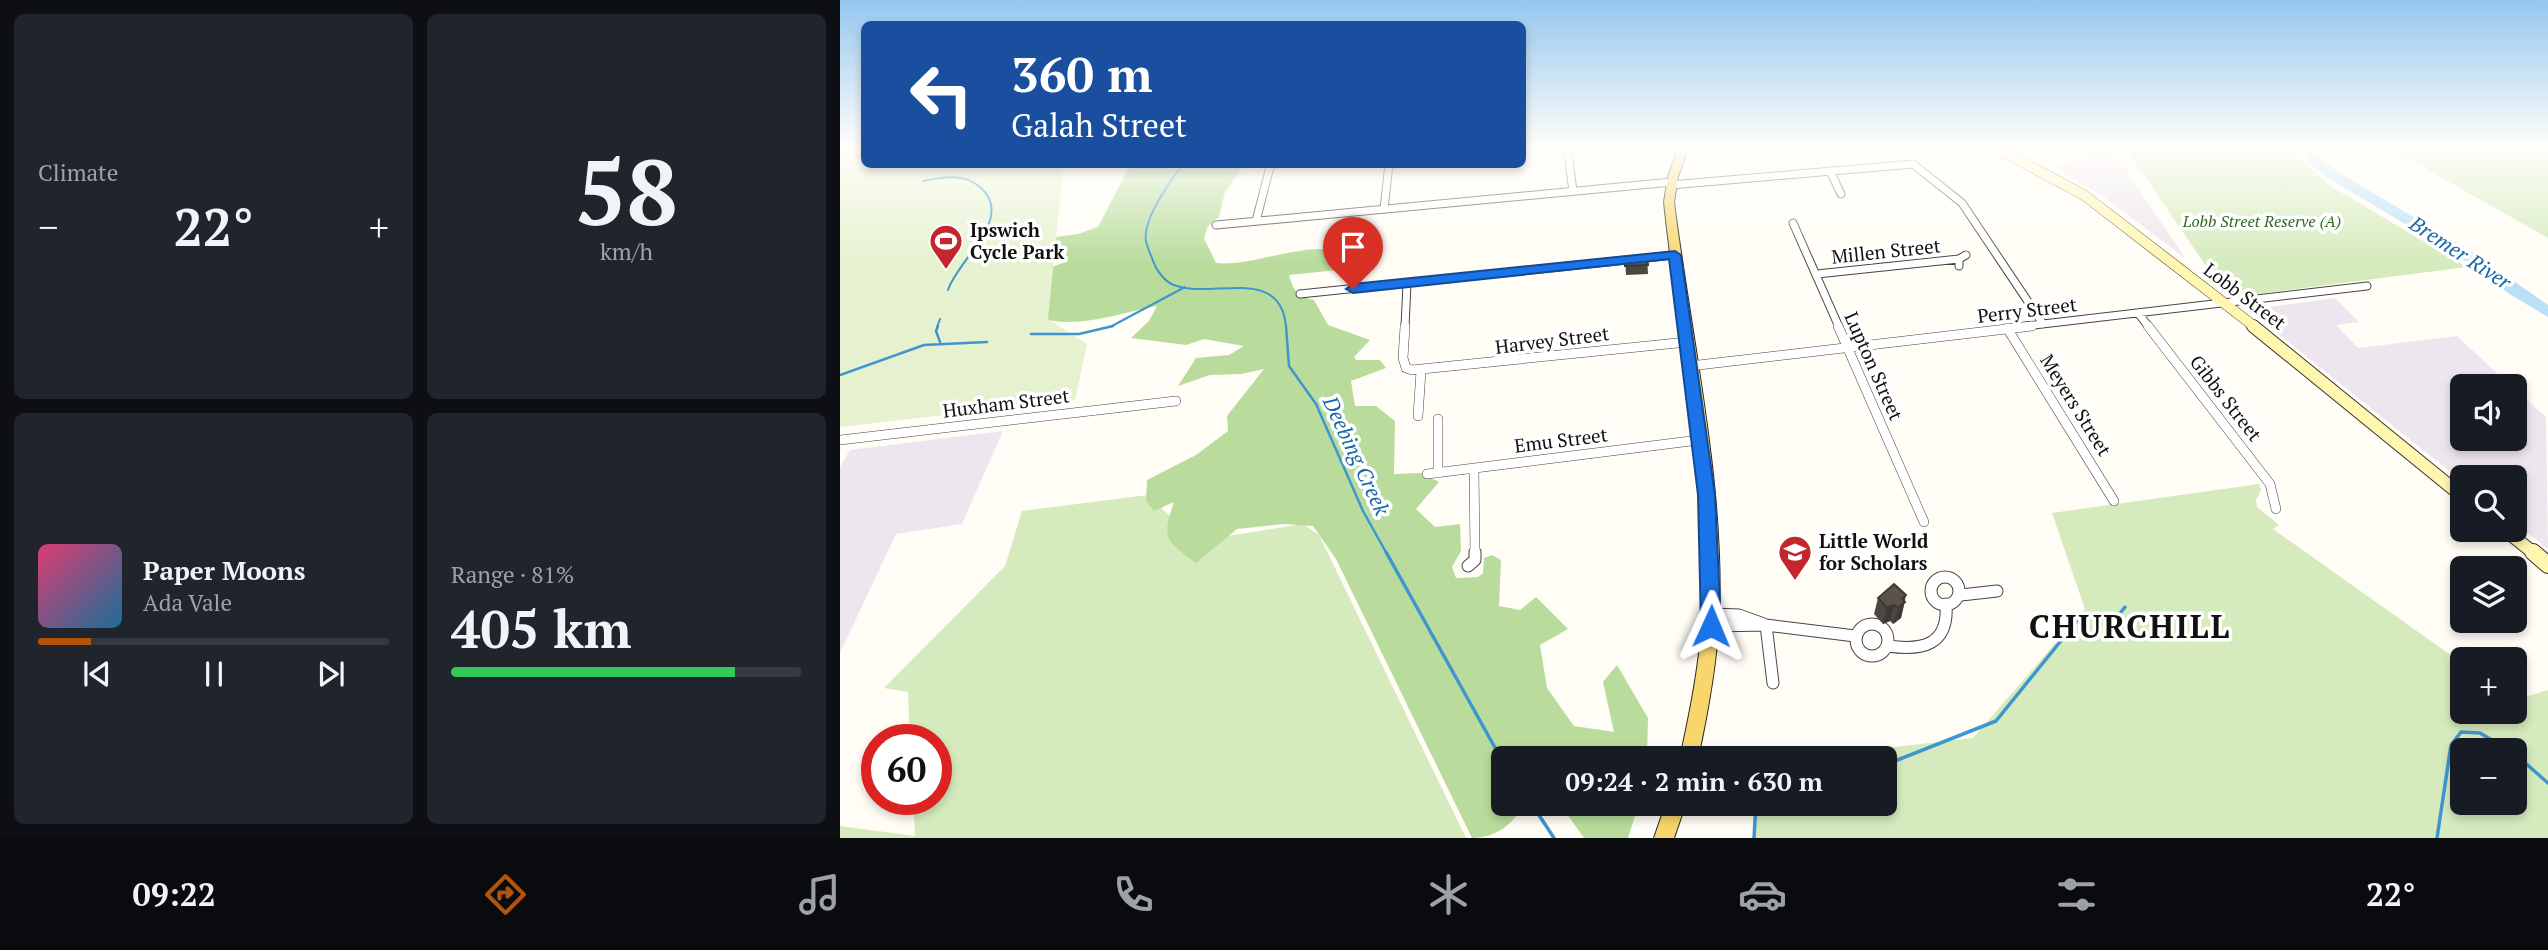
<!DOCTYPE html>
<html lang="en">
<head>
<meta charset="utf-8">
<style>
  :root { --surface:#171b24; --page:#20242c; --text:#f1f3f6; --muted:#9ea1a6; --line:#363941; --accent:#b45309 }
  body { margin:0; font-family:"PT Serif",serif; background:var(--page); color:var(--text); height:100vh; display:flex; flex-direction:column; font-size:26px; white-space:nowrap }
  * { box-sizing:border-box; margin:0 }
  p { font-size:23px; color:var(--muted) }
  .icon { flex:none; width:38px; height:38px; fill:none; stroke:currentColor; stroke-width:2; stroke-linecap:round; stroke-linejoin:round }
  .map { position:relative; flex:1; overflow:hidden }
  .drawer { display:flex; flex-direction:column; gap:14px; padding:14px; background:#0d0f14; width:840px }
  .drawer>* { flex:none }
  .banner { position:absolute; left:21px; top:21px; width:665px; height:147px; border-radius:10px; box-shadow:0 4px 10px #0003; background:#1a4fa0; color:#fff; overflow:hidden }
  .buttons { position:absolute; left:1610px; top:374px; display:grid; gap:14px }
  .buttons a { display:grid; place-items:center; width:77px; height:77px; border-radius:10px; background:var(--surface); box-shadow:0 4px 10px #0003; font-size:35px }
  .speed { position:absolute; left:21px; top:724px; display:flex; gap:14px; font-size:35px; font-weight:700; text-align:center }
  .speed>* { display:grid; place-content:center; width:91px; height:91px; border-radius:50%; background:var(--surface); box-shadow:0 4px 10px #0003; line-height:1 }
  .speed .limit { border:10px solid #d22; background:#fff; color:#111 }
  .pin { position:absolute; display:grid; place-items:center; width:60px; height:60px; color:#fff; margin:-72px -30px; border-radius:50% 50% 50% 0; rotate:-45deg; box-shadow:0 0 7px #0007 }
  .pin .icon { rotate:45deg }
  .me { position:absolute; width:77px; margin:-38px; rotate:1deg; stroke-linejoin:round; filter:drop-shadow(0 0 5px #0008) }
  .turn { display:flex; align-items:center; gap:24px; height:147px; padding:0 35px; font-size:32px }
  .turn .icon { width:91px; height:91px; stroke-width:2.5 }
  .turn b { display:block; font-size:49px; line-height:60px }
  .big { font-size:52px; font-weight:700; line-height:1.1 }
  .drawer .tile { flex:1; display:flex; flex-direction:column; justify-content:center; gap:10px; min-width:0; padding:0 24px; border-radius:10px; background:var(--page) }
  .drawer .dial { align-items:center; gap:0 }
  .dial b { font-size:91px; line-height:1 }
  .song { display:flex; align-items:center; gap:21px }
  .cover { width:84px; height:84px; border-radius:10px; background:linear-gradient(135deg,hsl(340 70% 55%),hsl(200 70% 35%)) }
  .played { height:7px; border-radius:4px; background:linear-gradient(90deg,var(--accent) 15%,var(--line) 15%) }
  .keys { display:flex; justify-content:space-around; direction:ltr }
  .heat { display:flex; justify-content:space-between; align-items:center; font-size:38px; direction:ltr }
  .charge { height:10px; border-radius:5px; background:linear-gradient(90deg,#34c759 81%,var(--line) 0) }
  .drawer .tiles { flex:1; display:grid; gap:14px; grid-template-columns:repeat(2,1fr) }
  .trip { position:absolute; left:651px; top:746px; width:406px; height:70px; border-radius:10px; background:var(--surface); box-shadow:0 4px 10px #0003; font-weight:700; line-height:70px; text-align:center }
  .menu { display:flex; height:112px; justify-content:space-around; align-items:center; background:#090b0e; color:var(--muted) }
  .menu .icon { width:49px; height:49px }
  .menu .active { color:var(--accent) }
  .menu b { font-size:32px; color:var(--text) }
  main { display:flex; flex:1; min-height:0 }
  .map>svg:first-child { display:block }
</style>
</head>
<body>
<main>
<section class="drawer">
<div class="tiles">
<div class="tile"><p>Climate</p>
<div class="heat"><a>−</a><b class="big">22°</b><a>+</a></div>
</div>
<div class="tile dial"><b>58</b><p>km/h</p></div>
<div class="tile">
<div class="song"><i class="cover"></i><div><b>Paper Moons</b><p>Ada Vale</p></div></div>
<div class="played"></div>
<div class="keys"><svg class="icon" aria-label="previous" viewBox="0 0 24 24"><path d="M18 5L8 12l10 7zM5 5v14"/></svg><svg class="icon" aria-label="pause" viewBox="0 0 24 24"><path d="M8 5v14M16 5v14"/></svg><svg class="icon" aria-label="next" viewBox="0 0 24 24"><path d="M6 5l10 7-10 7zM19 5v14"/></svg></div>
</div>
<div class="tile"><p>Range · 81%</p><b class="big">405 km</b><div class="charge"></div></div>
</div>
</section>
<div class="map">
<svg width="1708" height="838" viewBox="0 0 1708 838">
  <rect width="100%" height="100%" fill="#fffdf5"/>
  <path fill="#eee6ef" d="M1261,146L1284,167L1345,258L1264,197L1216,168Z
    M1495,298L1519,322L1496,325L1518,348L1617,336L1672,387H1622V439H1675V389L1706,417L1708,549L1675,523V478H1622V481L1412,313L1414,309Z
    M163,431L122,524L56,534L0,653V467L10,450Z"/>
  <path fill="#d5ebbd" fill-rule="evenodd" d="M862,146H961L855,156Z
    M1284,146H1448L1487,184L1627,267L1393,297L1375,279Z
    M1537,146H1708V238L1574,162Z
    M1419,484L1421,490L1416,500L1417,507L1439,525L1433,529L1622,663V712H1675V700L1708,690V838H915L914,803H1045V758H959L1133,738L1245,609L1212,513ZM1622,751H1675V803H1622Z
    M308,495L355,541L463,524L479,535L626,838H0V826L75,836L73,800H96V740H70L68,692L44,688L165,566L182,511Z"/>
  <path fill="#b9dc9c" d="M203,165H404L385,192L379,217L368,226L364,238L376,263C411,267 470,240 500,252C504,253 509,259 513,262L497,270L449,275C454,292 457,296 474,300L488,325L530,340L514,357L516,360H540L546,368L511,381L515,406H536L555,421L554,474L581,473L599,482L576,509L595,527L620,524L621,551L612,567L616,578L638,577L643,573L644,558L652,555L661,560L659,606L680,610L696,597L728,629L700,645L707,688L734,726L774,732L763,682L777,665L808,718L807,758H663V803H684C675,824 655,838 632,838L496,559L473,526L443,524L397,529L356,563C326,540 321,540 334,502L314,511L306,501L307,480L356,455L388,431L387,416L424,369L401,374L370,375L338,386L356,358L389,355L404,346L364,339L346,345L291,338L309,321L317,306C275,314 237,330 195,317L203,270L223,263L227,252L199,251L193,240L238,234L258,227L289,167Z
    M719,803H799L788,838H744Z"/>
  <path fill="#e6f2cf" d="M0,146H24V164H212L223,170L208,319L247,344L235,400L0,427Z"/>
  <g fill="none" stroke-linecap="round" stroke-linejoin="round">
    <path stroke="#3f96cf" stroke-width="2" d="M343,164C331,180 302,219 306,241C307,247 311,255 313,261C316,270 325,282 334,285C371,300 441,264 446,327
      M83,181C103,177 124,173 140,187C176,218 118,259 108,290
      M97,327L100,319
      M270,327L345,287"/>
    <path stroke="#3f96cf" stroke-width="2.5" d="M98,326L96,331L100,342
      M446,326L449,366L476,404L523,511L547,554
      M191,334H239L273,326
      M0,375L84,345L147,342"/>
    <path stroke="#3f96cf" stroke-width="3.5" d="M546,552L663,762
      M1675,754L1708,783
      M1045,765L1156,721L1237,621L1251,614L1277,617L1285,607
      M691,803L714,838
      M914,838L916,803
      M1597,838L1611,745L1621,732L1640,733L1670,751"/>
    <path fill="#b9e0f7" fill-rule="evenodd" d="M1460,146H1472L1480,159L1498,172L1629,250L1708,305V317L1668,293L1619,256L1488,178L1470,164Z"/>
    <defs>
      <path id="minor-far2" d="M727,146L733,191
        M990,171L1001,194
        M831,185L1073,164L1122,203L1203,324
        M544,209L549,164
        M416,221L430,167L435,164
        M953,223L999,327
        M376,225L832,182
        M1119,266V259L1126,255
        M977,274L1119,259
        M460,294L835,255
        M1298,313L1309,327
        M565,327L567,283
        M1177,327L1527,286"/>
      <path id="minor-far1" d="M565,326L563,358L566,368L572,370L847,342
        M998,326L1084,522
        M1308,326L1430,484L1436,509
        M1167,328L1274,501
        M850,366L1192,326
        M578,416L581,371
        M598,419V473
        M0,440L336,401
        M634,469L635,554
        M587,474L859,440"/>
      <path id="minor" d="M628,566L635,560V552
        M1091 591a14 14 0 1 1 28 0a14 14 0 1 1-28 0Z
        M1121,595L1157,591
        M871,614L899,615L924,624
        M1016 640a16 16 0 1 1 32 0a16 16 0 1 1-32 0Z
        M926,625L933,683
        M871,626L926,625L1015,636
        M1048,646C1083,651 1109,645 1106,604"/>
      <path id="secondary-far2" d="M1152,146L1244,195L1415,327"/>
      <path id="secondary-far1" d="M1413,326L1622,496
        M1665,530L1695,554"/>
      <path id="secondary" d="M1693,552L1708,565"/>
      <path id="primary" d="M839,146H849L838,177L834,202C851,338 885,484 879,621C876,667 868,712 858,758H840C850,712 859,668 862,621C870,486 838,337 824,202L828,177Z
        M826,803H846L834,838H814Z"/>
    </defs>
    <use href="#minor-far2" stroke="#444" stroke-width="9"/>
    <use href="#minor-far1" stroke="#444" stroke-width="10"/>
    <use href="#minor" stroke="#444" stroke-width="13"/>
    <use href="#secondary-far2" stroke="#333" stroke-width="11"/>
    <use href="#secondary-far1" stroke="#333" stroke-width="14"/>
    <use href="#secondary" stroke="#333" stroke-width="18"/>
    <use href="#primary" stroke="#222" stroke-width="2"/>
    <use href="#minor-far2" stroke="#fff" stroke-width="7"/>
    <use href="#minor-far1" stroke="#fff" stroke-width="9"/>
    <use href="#minor" stroke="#fff" stroke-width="11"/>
    <use href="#secondary-far2" stroke="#fff6b0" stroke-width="10"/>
    <use href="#secondary-far1" stroke="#fff6b0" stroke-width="12"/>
    <use href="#secondary" stroke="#fff6b0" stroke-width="16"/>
    <use href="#primary" fill="#f9d66b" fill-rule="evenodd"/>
  </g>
  <path fill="#4d4742" d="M807,256L808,274L786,275L785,258Z
    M1038,598L1065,601L1061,618L1053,624L1050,621L1043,624L1034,614Z"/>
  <path fill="#3f3936" d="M1066,595L1061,618L1053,624L1062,599Z
    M1054,605L1050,621L1043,624L1047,608Z"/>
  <path fill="#5a524d" stroke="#3f3936" stroke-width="2" d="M807,256L808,265L785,266V258Z
    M1054,584L1066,595L1062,599L1065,602L1058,608L1054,605L1047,608L1038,598Z"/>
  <linearGradient id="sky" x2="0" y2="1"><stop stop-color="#95c6ee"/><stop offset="0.56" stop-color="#fffefa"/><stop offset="1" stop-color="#fffefa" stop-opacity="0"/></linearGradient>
  <rect width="1708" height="263" fill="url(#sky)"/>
  <path fill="#1a73e8" stroke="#114b97" stroke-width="2" d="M835,251L841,255L875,495L881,626L878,632L871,634L864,632L861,626L858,495L829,259L513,293L506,289L513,284Z"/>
  <defs>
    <symbol id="stadium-pin" viewBox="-11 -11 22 30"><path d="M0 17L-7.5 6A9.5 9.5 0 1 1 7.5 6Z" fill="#c4262e" stroke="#fff"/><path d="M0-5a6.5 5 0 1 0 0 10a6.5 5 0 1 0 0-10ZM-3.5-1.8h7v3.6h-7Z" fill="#fff"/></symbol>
    <symbol id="school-pin" viewBox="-11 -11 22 30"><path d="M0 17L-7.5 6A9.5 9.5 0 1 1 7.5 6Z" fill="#c4262e" stroke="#fff"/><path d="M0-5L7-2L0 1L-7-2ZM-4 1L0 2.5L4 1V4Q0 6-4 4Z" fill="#fff"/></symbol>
  </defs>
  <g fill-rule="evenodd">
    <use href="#stadium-pin" x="87" y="222" width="38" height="52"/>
    <use href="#school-pin" x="936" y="533" width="38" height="52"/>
  </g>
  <g text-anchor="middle" stroke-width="7" stroke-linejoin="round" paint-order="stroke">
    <g font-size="16" font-style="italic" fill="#2f6b1f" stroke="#fff">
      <text x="1422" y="227">Lobb Street Reserve (A)</text>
    </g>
    <g font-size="19" font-weight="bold" fill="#111" stroke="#fff" text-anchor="start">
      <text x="130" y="237">Ipswich<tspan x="130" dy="22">Cycle Park</tspan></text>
      <text x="979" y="548">Little World<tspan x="979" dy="22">for Scholars</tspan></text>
    </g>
    <g font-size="19" fill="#111" stroke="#fff">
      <text transform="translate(1046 251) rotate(-6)" y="7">Millen Street</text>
      <text transform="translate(1405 296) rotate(37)" y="7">Lobb Street</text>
      <text transform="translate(1187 310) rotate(-7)" y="7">Perry Street</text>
      <text transform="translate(712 340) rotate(-7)" y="7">Harvey Street</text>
      <text transform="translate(1034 366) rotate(66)" y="7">Lupton Street</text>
      <text transform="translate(1386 398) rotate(52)" y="7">Gibbs Street</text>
      <text transform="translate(166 403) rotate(-7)" y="7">Huxham Street</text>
      <text transform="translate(1236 405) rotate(58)" y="7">Meyers Street</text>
      <text transform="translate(721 440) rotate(-7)" y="7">Emu Street</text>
    </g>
    <g font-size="21" font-style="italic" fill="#1768a6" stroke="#fff">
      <text transform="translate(1620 253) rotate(33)" y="7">Bremer River</text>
      <text transform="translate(516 456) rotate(65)" y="7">Deebing Creek</text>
    </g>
    <g font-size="32" font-weight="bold" letter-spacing="2" fill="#111" stroke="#fff">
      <text x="1290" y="638">CHURCHILL</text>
    </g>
  </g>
</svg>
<div class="buttons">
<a><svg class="icon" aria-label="sound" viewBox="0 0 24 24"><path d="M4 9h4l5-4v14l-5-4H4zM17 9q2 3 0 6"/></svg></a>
<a><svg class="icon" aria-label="search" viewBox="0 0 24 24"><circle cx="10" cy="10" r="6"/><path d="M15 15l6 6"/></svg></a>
<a><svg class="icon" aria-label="layers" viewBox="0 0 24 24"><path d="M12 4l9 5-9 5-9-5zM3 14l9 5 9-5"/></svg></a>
<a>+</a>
<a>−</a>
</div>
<div class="speed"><div class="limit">60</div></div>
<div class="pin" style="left:513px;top:289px;background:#d93025"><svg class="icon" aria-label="arrive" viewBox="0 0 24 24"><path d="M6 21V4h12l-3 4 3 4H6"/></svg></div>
<svg class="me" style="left:871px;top:626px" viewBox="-20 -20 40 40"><path d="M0-17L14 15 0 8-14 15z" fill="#1a73e8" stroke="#fff" stroke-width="4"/></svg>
<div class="trip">09:24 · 2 min · 630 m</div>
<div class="banner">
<div class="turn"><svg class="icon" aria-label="left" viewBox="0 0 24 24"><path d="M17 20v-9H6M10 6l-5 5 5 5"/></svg><div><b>360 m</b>Galah Street</div></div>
</div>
</div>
</main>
<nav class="menu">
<b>09:22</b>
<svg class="icon active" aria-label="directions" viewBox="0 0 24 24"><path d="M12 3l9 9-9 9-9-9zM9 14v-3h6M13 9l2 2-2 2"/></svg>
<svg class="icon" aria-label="music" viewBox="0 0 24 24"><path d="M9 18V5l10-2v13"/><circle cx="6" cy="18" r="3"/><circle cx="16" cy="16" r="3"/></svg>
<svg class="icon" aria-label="phone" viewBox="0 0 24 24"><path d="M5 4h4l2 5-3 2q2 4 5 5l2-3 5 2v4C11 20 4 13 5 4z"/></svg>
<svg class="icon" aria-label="climate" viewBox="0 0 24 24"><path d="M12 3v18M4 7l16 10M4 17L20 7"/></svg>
<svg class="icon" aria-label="car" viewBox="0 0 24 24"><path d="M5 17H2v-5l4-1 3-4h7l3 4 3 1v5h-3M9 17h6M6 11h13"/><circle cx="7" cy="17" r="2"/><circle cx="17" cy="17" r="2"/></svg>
<svg class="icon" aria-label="filters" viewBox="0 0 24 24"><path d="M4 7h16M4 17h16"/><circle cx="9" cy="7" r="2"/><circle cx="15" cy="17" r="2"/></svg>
<b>22°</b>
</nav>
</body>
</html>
